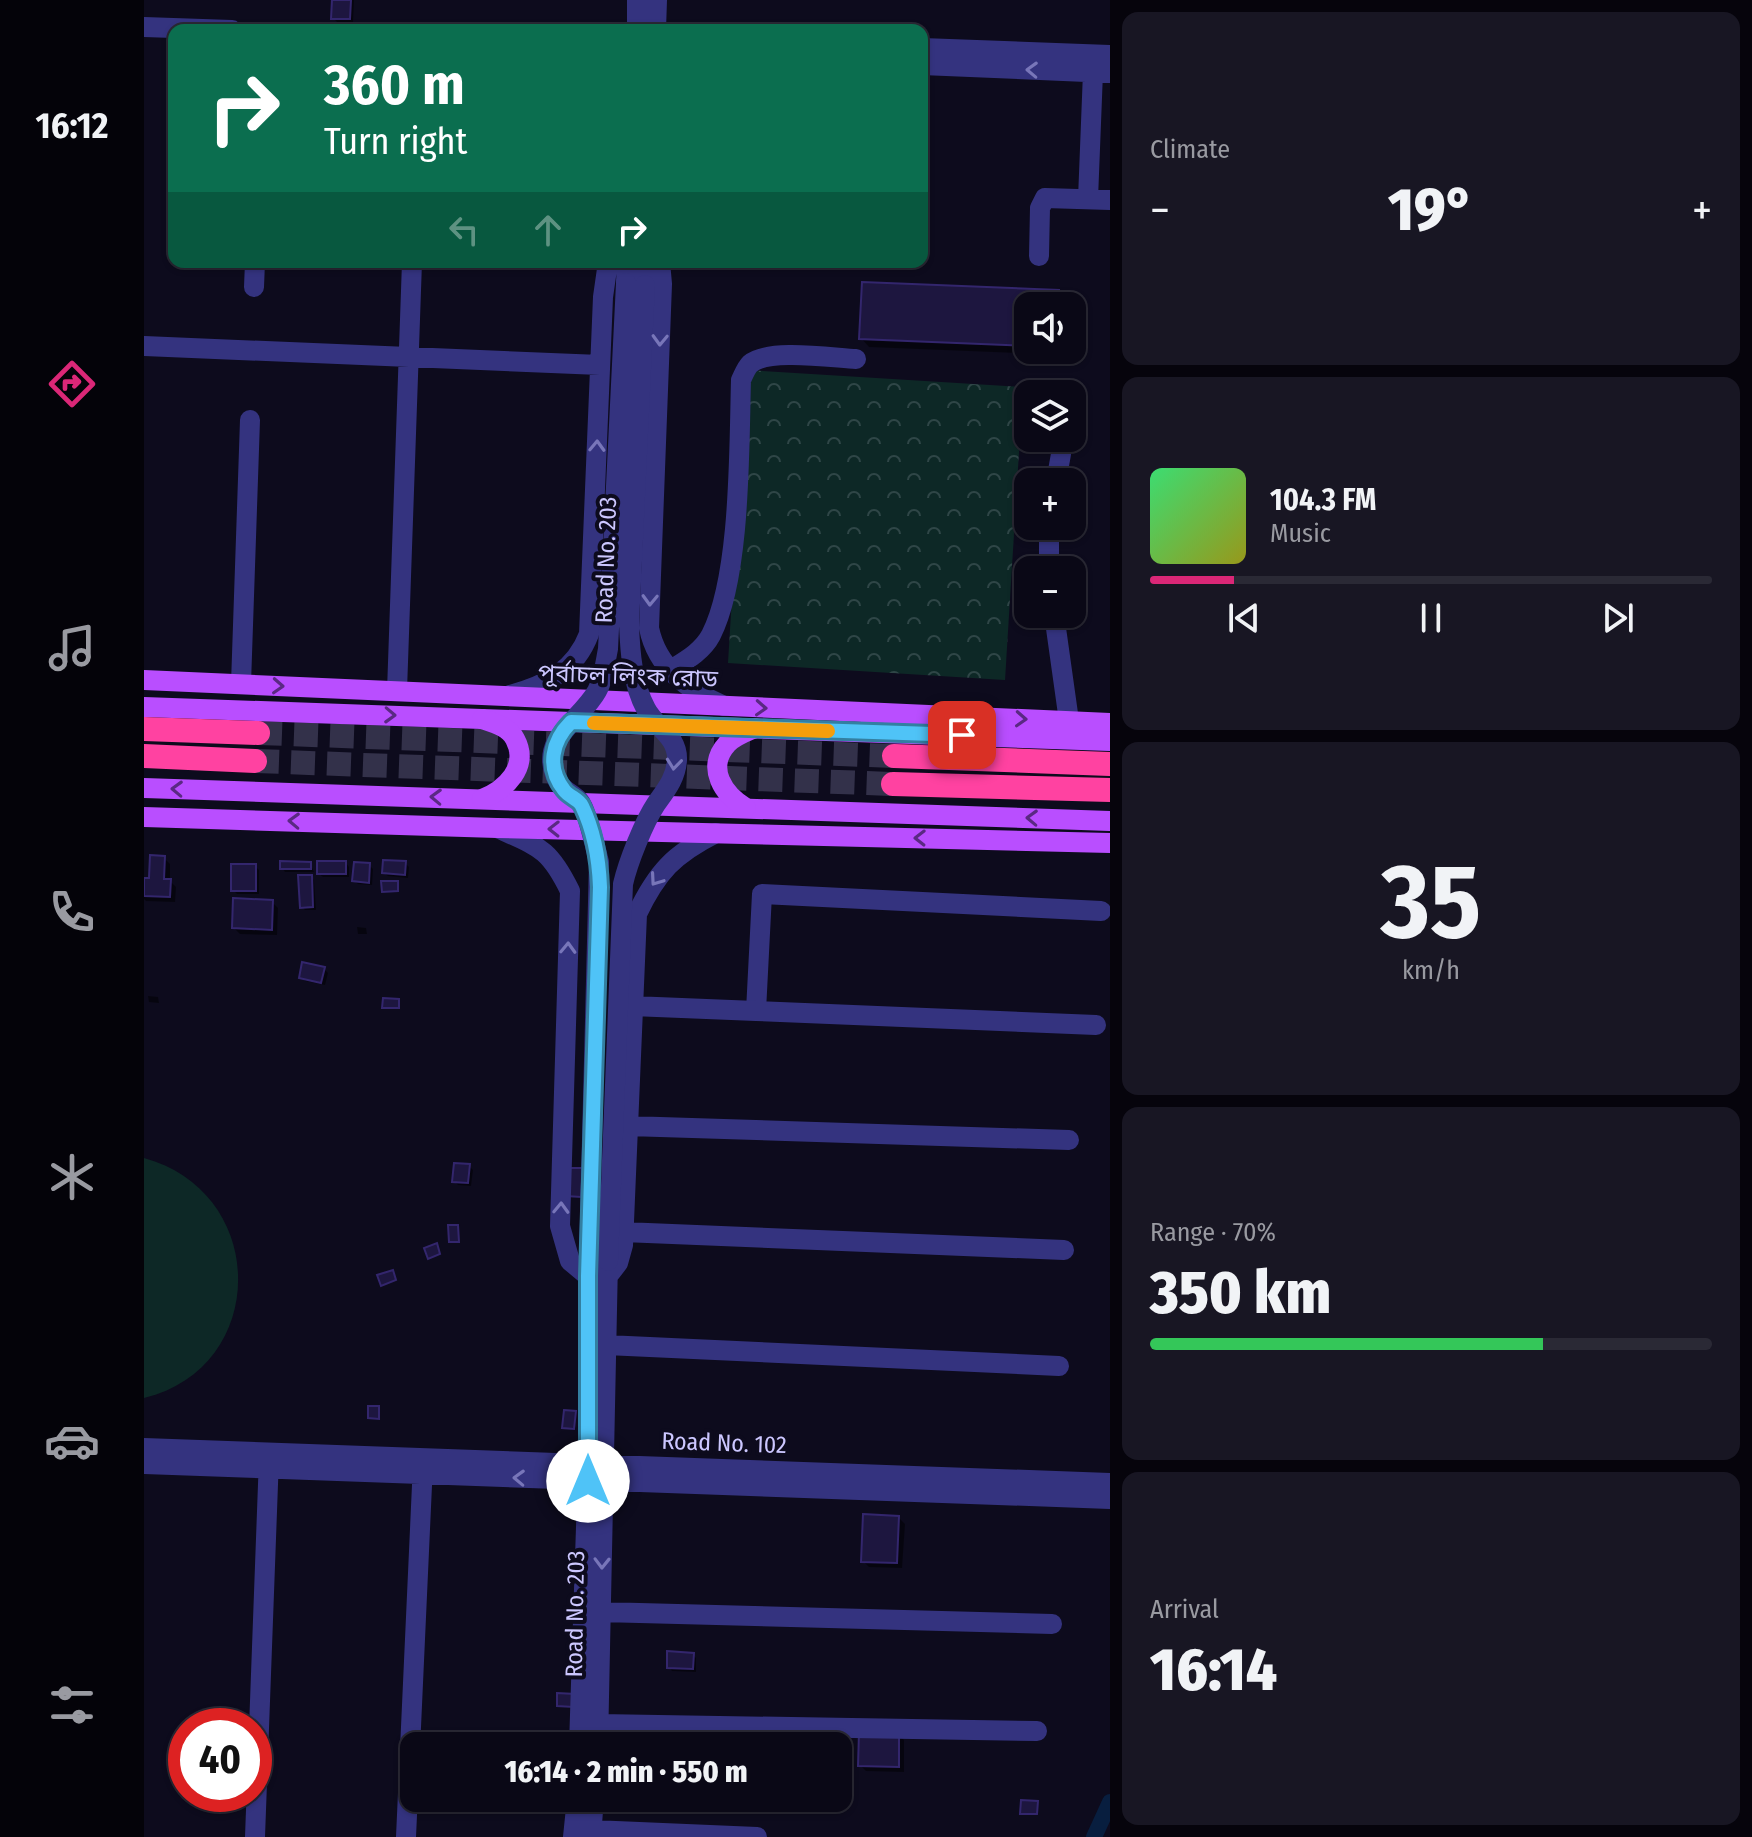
<!DOCTYPE html>
<html lang="en">
<head>
<meta charset="utf-8">
<style>
  :root { --surface:#0a0816; --page:#181623; --text:#f1f3f6; --muted:#999aa1; --line:#2a2935; --accent:#db2777 }
  body { margin:0; font-family:"Fira Sans Condensed","Noto Sans Bengali",sans-serif; background:var(--page); color:var(--text); height:100vh; display:flex; flex-direction:column; font-size:30px; white-space:nowrap }
  * { box-sizing:border-box; margin:0 }
  p { font-size:26px; color:var(--muted) }
  .icon { flex:none; width:44px; height:44px; fill:none; stroke:currentColor; stroke-width:2; stroke-linecap:round; stroke-linejoin:round }
  .map { position:relative; flex:1; overflow:hidden }
  .details { display:flex; flex-direction:column; gap:12px; padding:12px; background:#06040c; width:642px }
  .details>* { flex:none }
  .banner { position:absolute; left:24px; top:24px; width:760px; height:244px; border-radius:16px; box-shadow:0 2px 6px #0004,0 0 0 2px var(--line); background:#0b6e4f; color:#fff; overflow:hidden }
  .controls { position:absolute; left:870px; top:292px; display:grid; gap:16px }
  .controls a { display:grid; place-items:center; width:72px; height:72px; border-radius:16px; background:var(--surface); box-shadow:0 2px 6px #0004,0 0 0 2px var(--line); font-size:40px }
  .speed { position:absolute; left:24px; top:1708px; display:flex; gap:16px; font-size:40px; font-weight:700; text-align:center }
  .speed>* { display:grid; place-content:center; width:104px; height:104px; border-radius:50%; background:var(--surface); box-shadow:0 2px 6px #0004,0 0 0 2px var(--line); line-height:1 }
  .speed .limit { border:12px solid #d22; background:#fff; color:#111 }
  .pin { position:absolute; display:grid; place-items:center; width:68px; height:68px; color:#fff; margin:-34px; border-radius:16px; box-shadow:0 4px 12px #0006 }
  .me { position:absolute; width:88px; margin:-44px; rotate:0deg; stroke-linejoin:round; filter:drop-shadow(0 0 6px #0008) }
  .turn { display:flex; align-items:center; gap:28px; height:168px; padding:0 24px; font-size:36px }
  .turn .icon { width:104px; height:104px; stroke-width:2.5 }
  .turn b { display:block; font-size:56px; line-height:68px }
  .lanes { display:flex; align-items:center; height:76px; padding:0 24px; background:#0003; justify-content:center; gap:40px; direction:ltr }
  .lanes .off { opacity:.35 }
  .big { font-size:60px; font-weight:800; line-height:1.1 }
  .details .card { flex:1; display:flex; flex-direction:column; justify-content:center; gap:12px; min-width:0; padding:0 28px; border-radius:16px; background:var(--page) }
  .details .dial { align-items:center; gap:0 }
  .dial b { font-size:104px; line-height:1 }
  .song { display:flex; align-items:center; gap:24px }
  .cover { width:96px; height:96px; border-radius:12px; background:linear-gradient(135deg,hsl(140 70% 55%),hsl(60 70% 35%)) }
  .played { height:8px; border-radius:4px; background:linear-gradient(90deg,var(--accent) 15%,var(--line) 15%) }
  .keys { display:flex; justify-content:space-around; direction:ltr }
  .heat { display:flex; justify-content:space-between; align-items:center; font-size:44px; direction:ltr }
  .charge { height:12px; border-radius:6px; background:linear-gradient(90deg,#34c759 70%,var(--line) 0) }
  .trip { position:absolute; left:256px; top:1732px; width:452px; height:80px; border-radius:16px; background:var(--surface); box-shadow:0 2px 6px #0004,0 0 0 2px var(--line); font-weight:800; line-height:80px; text-align:center }
  main { display:flex; flex:1; min-height:0 }
  .tabs { display:flex; flex-direction:column; width:144px; justify-content:space-around; align-items:center; background:#040309; color:var(--muted) }
  .tabs .icon { width:56px; height:56px }
  .tabs .on { color:var(--accent) }
  .tabs b { font-size:36px; color:var(--text) }
  .map>svg:first-child { display:block }
</style>
</head>
<body>
<main>
<nav class="tabs">
<b>16:12</b>
<svg class="icon on" aria-label="directions" viewBox="0 0 24 24"><path d="M12 3l9 9-9 9-9-9zM9 14v-3h6M13 9l2 2-2 2"/></svg>
<svg class="icon" aria-label="music" viewBox="0 0 24 24"><path d="M9 18V5l10-2v13"/><circle cx="6" cy="18" r="3"/><circle cx="16" cy="16" r="3"/></svg>
<svg class="icon" aria-label="phone" viewBox="0 0 24 24"><path d="M5 4h4l2 5-3 2q2 4 5 5l2-3 5 2v4C11 20 4 13 5 4z"/></svg>
<svg class="icon" aria-label="climate" viewBox="0 0 24 24"><path d="M12 3v18M4 7l16 10M4 17L20 7"/></svg>
<svg class="icon" aria-label="car" viewBox="0 0 24 24"><path d="M5 17H2v-5l4-1 3-4h7l3 4 3 1v5h-3M9 17h6M6 11h13"/><circle cx="7" cy="17" r="2"/><circle cx="17" cy="17" r="2"/></svg>
<svg class="icon" aria-label="filters" viewBox="0 0 24 24"><path d="M4 7h16M4 17h16"/><circle cx="9" cy="7" r="2"/><circle cx="15" cy="17" r="2"/></svg>
</nav>
<div class="map">
<svg width="966" height="1837" viewBox="0 0 966 1837">
  <defs>
    <pattern id="park-crowns" width="20" height="18" patternUnits="userSpaceOnUse" patternTransform="scale(2)"><rect width="20" height="18" fill="#0d2826"/><path d="M2 6a3 3 0 1 1 6 0M12 15a3 3 0 1 1 6 0" fill="none" stroke="#2f4647"/></pattern>
  </defs>
  <rect width="100%" height="100%" fill="#0d0b1d"/>
  <path fill="url(#park-crowns)" d="M602,370L879,387L861,680L584,663Z"/>
  <path fill="#0d2826" d="M0,1158C125,1192 126,1367 0,1398Z"/>
  <path fill="#0007" d="M190,0H210L209,22H193L189,18Z
    M914,292L922,301V306H884V350H920V355L725,347L717,338Z
    M20,858L26,864V881L32,887L31,902L2,901L0,899V880H7Z
    M202,863L205,867V877H179L175,874Z
    M261,863L265,867L264,878L244,876L240,873Z
    M166,864L170,872H141L138,868Z
    M225,865L229,869L228,885L214,884L210,881Z
    M111,866L115,870V894H93L89,890Z
    M167,877L170,880L172,910H161L158,907Z
    M128,902L134,908L133,935L96,934L90,928Z
    M213,927L222,928L223,934H214Z
    M180,969L184,973L181,985L161,981L157,977Z
    M4,996L14,997L15,1003L5,1002Z
    M325,1166L329,1170L327,1186L314,1185L310,1181Z
    M755,1518L761,1524L758,1568L725,1567L719,1561Z
    M549,1655L552,1658V1672L528,1671L525,1667Z
    M754,1734L760,1740V1772L722,1771L716,1765Z
    M521,1735L527,1741L526,1746H495Z
    M532,1798H550V1802H533Z
    M606,1798H634L633,1806L610,1805Z"/>
  <g fill="none" stroke-linecap="round" stroke-linejoin="round">
    <path stroke="#081e3f" stroke-width="16" d="M950,1837L966,1802"/>
  </g>
  <path fill="#1d163f" stroke="#33266d" stroke-width="2" d="M188,0H207L206,19H187Z
    M718,282L915,290L914,306H884V346L715,339Z
    M6,855L21,856L20,879H27L26,897L0,896V878H5Z
    M239,860L262,861L261,875L238,873Z
    M136,861L167,862V869H136Z
    M173,861H202V874H173Z
    M210,862L226,863L225,883L208,881Z
    M87,864H112V891H87Z
    M154,875H168L169,907L156,908Z
    M237,881H254V891L238,892Z
    M89,898L129,900L128,930L88,928Z
    M158,962L181,967L177,983L155,978Z
    M239,998L255,999V1008H238Z
    M310,1163L326,1164L324,1183L308,1182Z
    M424,1168H439L437,1197L422,1196Z
    M304,1225H314L315,1242H305Z
    M293,1243L296,1254L284,1259L280,1248Z
    M249,1270L252,1280L237,1286L233,1275Z
    M224,1406H235V1419L224,1418Z
    M420,1410L432,1411L430,1429L418,1428Z
    M719,1514L755,1516L753,1563L717,1562Z
    M523,1651L550,1653L549,1669L523,1668Z
    M413,1693L431,1694L430,1707L413,1706Z
    M495,1730L522,1733L520,1746H493Z
    M715,1732H755V1767L714,1766Z
    M604,1798H631L630,1804L604,1802Z
    M877,1800L894,1801L893,1814H876Z"/>
  <g fill="none" stroke-linecap="round" stroke-linejoin="round">
    <path stroke="#33314a" stroke-width="24" stroke-dasharray="24 12" stroke-linecap="butt" d="M114,733L750,756
      M111,761L749,784"/>
    <path stroke="#34337f" stroke-width="20" d="M0,27L88,30
      M493,30V0
      M512,30L513,0
      M778,48L966,55
      M778,65L966,73
      M944,199L949,72
      M895,256L896,208L901,198L966,200
      M516,262L518,284L505,628C513,668 544,690 580,706
      M482,283L483,262
      M501,285L502,262
      M110,287L111,262
      M0,346L456,365
      M912,482L917,454
      M905,570V526
      M910,614L925,721
      M525,671C541,661 558,652 567,635C597,576 595,448 597,380C600,374 602,368 606,364C624,348 689,358 712,359
      M97,684L106,420
      M253,691L268,262
      M366,695C402,685 431,671 445,634L459,297L464,262
      M353,828C395,847 405,848 426,891L416,1226L426,1261L444,1276
      M488,1006L612,1011
      M952,1025L612,1011L618,894L957,911
      M484,1126L925,1140
      M479,1232L920,1250
      M464,1276L474,1263L479,1245L493,914C513,872 530,854 572,833
      M462,1345L915,1366
      M0,1448L966,1483
      M0,1464L966,1499
      M457,1612L908,1624
      M455,1724L893,1731
      M435,1746L444,1464V1266
      M454,1746L464,1261
      M448,1830L613,1837
      M111,1837L125,1457
      M262,1837L279,1463
      M429,1837L433,1798
      M447,1837L450,1798"/>
    <path stroke="#b94eff" stroke-width="20" d="M0,680L966,723
      M0,707L966,741
      M0,788L966,821
      M0,817L353,828L966,843"/>
    <path stroke="#ff42a1" stroke-width="24" d="M0,729L114,733
      M0,756L111,761
      M750,756L966,764
      M749,784L966,790"/>
    <path stroke="#34337f" stroke-width="20" d="M445,1258L455,862C452,850 443,810 436,802C428,792 418,793 411,775C397,737 437,720 453,691C460,679 461,663 464,649L482,283
      M464,1261L479,884C484,862 500,822 512,804C522,790 532,778 533,760C534,736 512,728 502,709C488,683 486,651 485,624L501,285"/>
    <path stroke="#b94eff" stroke-width="20" d="M338,799C361,790 386,767 371,739C365,727 350,723 338,719
      M602,808C580,795 561,768 583,744C590,736 602,732 611,728"/>
  </g>
  <defs><path id="oneway-chevron" d="M-2-3.5L2.5 0L-2 3.5" fill="none" stroke-width="1.6" stroke-linecap="round" stroke-linejoin="round" transform="scale(2)"/></defs>
  <g stroke="#7876b9">
    <use href="#oneway-chevron" transform="translate(888 70) rotate(-178)"/>
    <use href="#oneway-chevron" transform="translate(516 340) rotate(92)"/>
    <use href="#oneway-chevron" transform="translate(453 446) rotate(-88)"/>
    <use href="#oneway-chevron" transform="translate(506 600) rotate(92)"/>
    <use href="#oneway-chevron" transform="translate(530 764) rotate(96)"/>
    <use href="#oneway-chevron" transform="translate(512 880) rotate(125)"/>
    <use href="#oneway-chevron" transform="translate(424 948) rotate(-88)"/>
    <use href="#oneway-chevron" transform="translate(417 1208) rotate(-88)"/>
    <use href="#oneway-chevron" transform="translate(375 1478) rotate(-178)"/>
    <use href="#oneway-chevron" transform="translate(458 1563) rotate(91)"/>
  </g>
  <g stroke="#5a2983">
    <use href="#oneway-chevron" transform="translate(134 686) rotate(3)"/>
    <use href="#oneway-chevron" transform="translate(617 708) rotate(3)"/>
    <use href="#oneway-chevron" transform="translate(246 715) rotate(2)"/>
    <use href="#oneway-chevron" transform="translate(877 719) rotate(3)"/>
    <use href="#oneway-chevron" transform="translate(33 789) rotate(-178)"/>
    <use href="#oneway-chevron" transform="translate(292 797) rotate(-178)"/>
    <use href="#oneway-chevron" transform="translate(888 818) rotate(-178)"/>
    <use href="#oneway-chevron" transform="translate(150 821) rotate(-178)"/>
    <use href="#oneway-chevron" transform="translate(410 829) rotate(-179)"/>
    <use href="#oneway-chevron" transform="translate(776 838) rotate(-179)"/>
  </g>
  <g fill="none" stroke-linecap="round" stroke-linejoin="round">
    <defs>
      <path id="route" d="M444,1481V1276L456,887C455,860 450,831 438,806C435,799 425,797 420,790C402,767 408,741 427,722L818,735"/>
    </defs>
    <use href="#route" stroke="#337fa1" stroke-width="20"/>
    <use href="#route" stroke="#4fc3f7" stroke-width="14"/>
    <path stroke="#f59e0b" stroke-width="14" d="M450,723L684,731"/>
  </g>
  <g text-anchor="middle" stroke-width="8" stroke-linejoin="round" paint-order="stroke">
    <g font-size="24" fill="#ccc7ff" stroke="#0d0b1d">
      <text transform="translate(462 560) rotate(-88)" y="8">Road No. 203</text>
      <text transform="translate(484 676) rotate(2)" y="8">পূর্বাচল লিংক রোড</text>
      <text transform="translate(580 1443) rotate(2)" y="8">Road No. 102</text>
      <text transform="translate(431 1614) rotate(-89)" y="8">Road No. 203</text>
    </g>
  </g>
</svg>
<div class="controls">
<a><svg class="icon" aria-label="sound" viewBox="0 0 24 24"><path d="M4 9h4l5-4v14l-5-4H4zM17 9q2 3 0 6"/></svg></a>
<a><svg class="icon" aria-label="layers" viewBox="0 0 24 24"><path d="M12 4l9 5-9 5-9-5zM3 14l9 5 9-5"/></svg></a>
<a>+</a>
<a>−</a>
</div>
<div class="speed"><div class="limit">40</div></div>
<div class="pin" style="left:818px;top:735px;background:#d93025"><svg class="icon" aria-label="arrive" viewBox="0 0 24 24"><path d="M6 21V4h12l-3 4 3 4H6"/></svg></div>
<svg class="me" style="left:444px;top:1481px" viewBox="-20 -20 40 40"><circle r="19" fill="#fff"/><path d="M0-13L10 11 0 6-10 11z" fill="#4fc3f7"/></svg>
<div class="trip">16:14 · 2 min · 550 m</div>
<div class="banner">
<div class="turn"><svg class="icon" aria-label="right" viewBox="0 0 24 24"><path d="M7 20v-9h11M14 6l5 5-5 5"/></svg><div><b>360 m</b>Turn right</div></div>
<div class="lanes"><svg class="icon off" aria-label="left" viewBox="0 0 24 24"><path d="M17 20v-9H6M10 6l-5 5 5 5"/></svg><svg class="icon off" aria-label="ahead" viewBox="0 0 24 24"><path d="M12 20V5M6 11l6-6 6 6"/></svg><svg class="icon" aria-label="right" viewBox="0 0 24 24"><path d="M7 20v-9h11M14 6l5 5-5 5"/></svg></div>
</div>
</div>
<section class="details">
<div class="card"><p>Climate</p>
<div class="heat"><a>−</a><b class="big">19°</b><a>+</a></div>
</div>
<div class="card">
<div class="song"><i class="cover"></i><div><b>104.3 FM</b><p>Music</p></div></div>
<div class="played"></div>
<div class="keys"><svg class="icon" aria-label="previous" viewBox="0 0 24 24"><path d="M18 5L8 12l10 7zM5 5v14"/></svg><svg class="icon" aria-label="pause" viewBox="0 0 24 24"><path d="M8 5v14M16 5v14"/></svg><svg class="icon" aria-label="next" viewBox="0 0 24 24"><path d="M6 5l10 7-10 7zM19 5v14"/></svg></div>
</div>
<div class="card dial"><b>35</b><p>km/h</p></div>
<div class="card"><p>Range · 70%</p><b class="big">350 km</b><div class="charge"></div></div>
<div class="card"><p>Arrival</p><b class="big">16:14</b></div>
</section>
</main>
</body>
</html>
